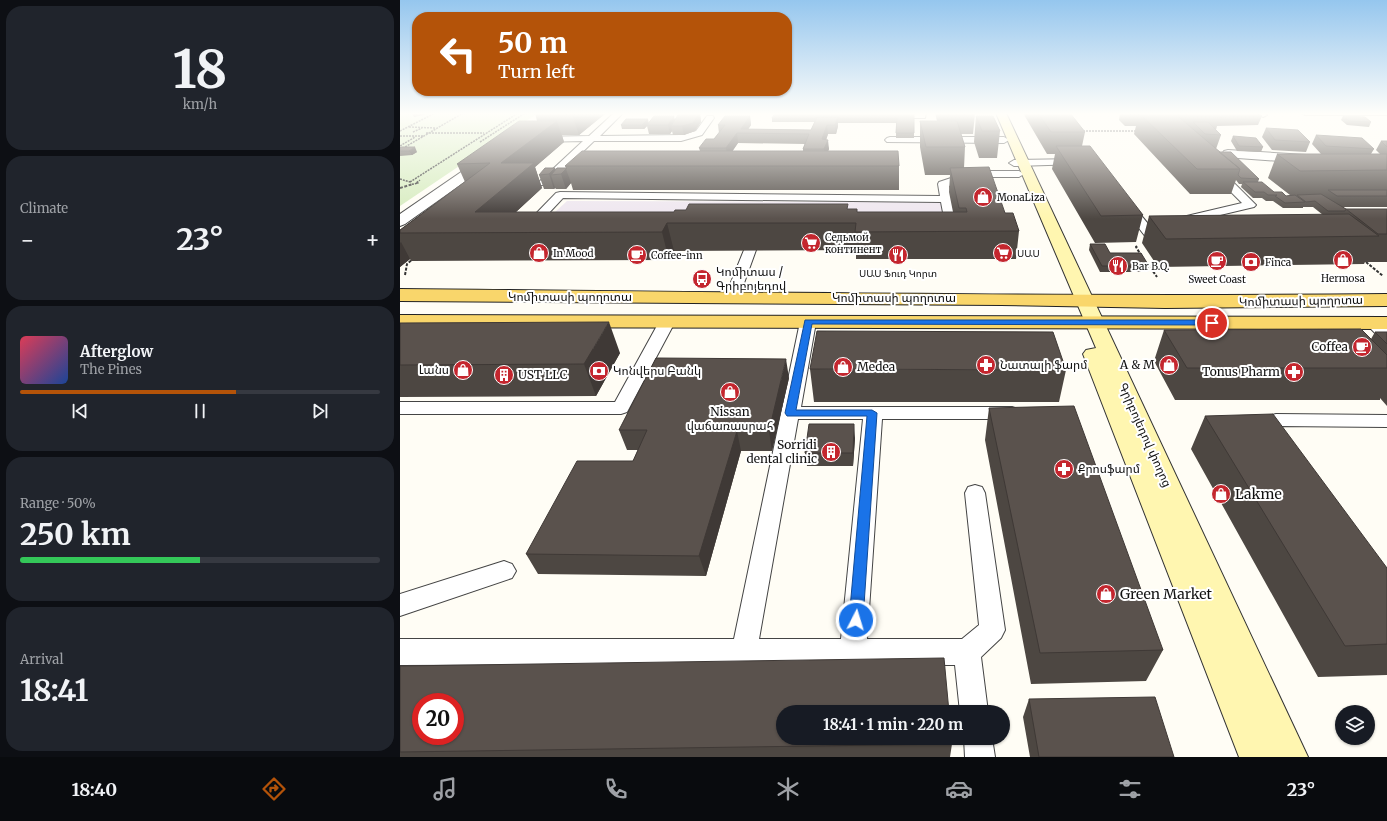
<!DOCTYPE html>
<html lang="en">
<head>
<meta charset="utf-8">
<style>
  :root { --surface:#171b24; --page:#20242c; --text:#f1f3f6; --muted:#9ea1a6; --line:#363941; --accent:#b45309 }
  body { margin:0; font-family:Merriweather,"Noto Sans Armenian",serif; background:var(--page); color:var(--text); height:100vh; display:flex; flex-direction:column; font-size:15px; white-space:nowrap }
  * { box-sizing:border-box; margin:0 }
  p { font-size:13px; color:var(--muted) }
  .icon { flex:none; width:22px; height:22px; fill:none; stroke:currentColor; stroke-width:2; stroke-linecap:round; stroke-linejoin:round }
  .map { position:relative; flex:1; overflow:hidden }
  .side { display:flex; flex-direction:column; gap:6px; padding:6px; background:#0d0f14; width:400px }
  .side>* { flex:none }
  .guide { position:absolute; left:12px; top:12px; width:380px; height:84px; border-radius:16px; box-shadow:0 1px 3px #0004; background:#b45309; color:#fff; overflow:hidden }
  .tools { position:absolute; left:935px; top:705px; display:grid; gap:8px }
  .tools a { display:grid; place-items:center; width:40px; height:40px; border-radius:50%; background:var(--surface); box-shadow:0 1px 3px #0004; font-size:20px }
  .speed { position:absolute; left:12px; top:693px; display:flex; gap:8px; font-size:20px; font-weight:700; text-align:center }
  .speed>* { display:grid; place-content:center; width:52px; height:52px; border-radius:50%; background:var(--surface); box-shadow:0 1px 3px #0004; line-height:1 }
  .speed .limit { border:6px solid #d22; background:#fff; color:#111 }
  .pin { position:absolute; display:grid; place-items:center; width:34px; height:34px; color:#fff; margin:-17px; border:2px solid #fff; border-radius:50%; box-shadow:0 1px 4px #0007 }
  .me { position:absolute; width:44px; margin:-22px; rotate:5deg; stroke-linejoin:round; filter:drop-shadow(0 0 3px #0008) }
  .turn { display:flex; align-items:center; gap:14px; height:84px; padding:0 20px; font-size:18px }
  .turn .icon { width:52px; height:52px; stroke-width:2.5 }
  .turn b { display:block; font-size:28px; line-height:34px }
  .big { font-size:30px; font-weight:700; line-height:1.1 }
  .side .card { flex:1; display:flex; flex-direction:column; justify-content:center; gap:6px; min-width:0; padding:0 14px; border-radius:16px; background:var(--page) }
  .side .dial { align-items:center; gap:0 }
  .dial b { font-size:52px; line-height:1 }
  .song { display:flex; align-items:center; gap:12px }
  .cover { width:48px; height:48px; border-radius:6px; background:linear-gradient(135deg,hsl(350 70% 55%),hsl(220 70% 35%)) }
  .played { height:4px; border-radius:2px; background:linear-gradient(90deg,var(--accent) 60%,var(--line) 60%) }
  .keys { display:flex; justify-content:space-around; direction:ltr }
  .heat { display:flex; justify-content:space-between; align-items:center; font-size:22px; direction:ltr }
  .charge { height:6px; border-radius:3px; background:linear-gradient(90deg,#34c759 50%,var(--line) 0) }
  .trip { position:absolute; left:376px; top:705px; width:234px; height:40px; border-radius:20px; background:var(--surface); box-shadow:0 1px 3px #0004; font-weight:700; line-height:40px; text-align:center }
  .dock { display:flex; height:64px; justify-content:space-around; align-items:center; background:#090b0e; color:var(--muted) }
  .dock .icon { width:28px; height:28px }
  .dock .selected { color:var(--accent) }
  .dock b { font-size:18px; color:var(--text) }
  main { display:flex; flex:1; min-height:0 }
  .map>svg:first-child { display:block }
</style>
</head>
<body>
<main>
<section class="side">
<div class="card dial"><b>18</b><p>km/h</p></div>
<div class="card"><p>Climate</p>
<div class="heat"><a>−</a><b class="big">23°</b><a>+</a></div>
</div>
<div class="card">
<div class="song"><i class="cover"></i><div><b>Afterglow</b><p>The Pines</p></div></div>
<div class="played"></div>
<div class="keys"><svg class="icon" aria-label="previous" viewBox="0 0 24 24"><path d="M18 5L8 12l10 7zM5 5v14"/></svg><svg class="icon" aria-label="pause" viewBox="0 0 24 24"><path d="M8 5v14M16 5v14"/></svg><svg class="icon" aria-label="next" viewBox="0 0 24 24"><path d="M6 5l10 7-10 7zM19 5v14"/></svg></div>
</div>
<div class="card"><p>Range · 50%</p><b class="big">250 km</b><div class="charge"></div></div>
<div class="card"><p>Arrival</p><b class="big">18:41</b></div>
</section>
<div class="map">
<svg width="987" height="757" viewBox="0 0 987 757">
  <rect width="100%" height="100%" fill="#fffdf5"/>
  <path fill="#eee6ef" d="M167,201L541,202L543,223L154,213Z"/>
  <path fill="#d5ebbd" d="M0,113H138L0,206Z"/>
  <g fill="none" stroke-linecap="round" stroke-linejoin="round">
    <defs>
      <path id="lane" d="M214,113H223L200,136L281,135L296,131L307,116H313L314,118L302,135L281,141H194L148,185H140L139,183L140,181L183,141L139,142L134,139L136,137L189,136Z
        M526,113L525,118H491L487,116L491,114Z
        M856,113H865L867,115L863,117Z
        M901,113H987V115H905Z
        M490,137H604L609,140L604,143L487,142L485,140L487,138Z
        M677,159L682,162L680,164L614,166L609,163L614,160Z
        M817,169L821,170L856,205L854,207L778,225L774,223L772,221L774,219L842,203L813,174L812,172Z
        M572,171H619L624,174L619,177H573L549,186L557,225L555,228L541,231L537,230L535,227L537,224L545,223L541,202L163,198L131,232H123L121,229L156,193L160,192L540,196L538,184L539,182Z
        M727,202L731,203L753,230L755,233L753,236H745L721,205Z
        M350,246L355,247L356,250L339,297L337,300L332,301L327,300L325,297L344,250L345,247Z
        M267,317L272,319L275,322L227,412L221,414H0V402H215L259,322L262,319Z
        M408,317L413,319L416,322L401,407H612L618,409L621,413L618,417L612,419H482L467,639H562L579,625L565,493L568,487L575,485L582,487L585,493L605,630L601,638L581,657L588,712H560L555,665L254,664L245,694L235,698L225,694L221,684L228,664L0,665V639H334L400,322L403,319ZM398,419H463L441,639H359Z
        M973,318L978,320L987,328V341L981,339L965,323L968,320Z
        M876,414L987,415V427L877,426L879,433L877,438L870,440L863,438L858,422L860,418Z
        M104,561L112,564L116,571L112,578L0,616V594Z
        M564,738H592L595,757H565Z"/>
      <path id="street" d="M828,150L906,155L910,156L912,159L910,162L906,163L824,157L822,154L824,151Z
        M87,156L91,157L93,160L91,163L5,224L0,226V214L83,157Z"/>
      <path id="secondary" d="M596,113H606L908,757H839L683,354L686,350L696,348Z"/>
      <path id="primary" d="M0,289C329,292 658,297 987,294V306L765,308L601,305L0,301Z
        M0,315L987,317V329L0,327Z"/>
    </defs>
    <use href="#lane" stroke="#444" stroke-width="2"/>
    <use href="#street" stroke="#444" stroke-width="2"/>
    <use href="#secondary" stroke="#333" stroke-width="2"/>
    <use href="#primary" stroke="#222" stroke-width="2"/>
    <path stroke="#333" stroke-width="1.5" stroke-dasharray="2 1" stroke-linecap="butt" d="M9,127L36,128
      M0,131L35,113
      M683,131H738
      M13,132L22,128
      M26,133H84
      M0,136H23
      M80,142L125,113
      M0,146L15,137
      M0,150L63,113
      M0,179L10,182
      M10,182L118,113
      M9,185L18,183H16L20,180"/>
    <path stroke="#333" stroke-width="2" stroke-dasharray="3 1.5" stroke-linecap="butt" d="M0,188L13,184
      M737,246L736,247L741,255
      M966,262L983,276
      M748,264L757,277
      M5,275L7,264L14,258"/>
    <use href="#lane" fill="#fff" fill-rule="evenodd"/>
    <use href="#street" fill="#fff" fill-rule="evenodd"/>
    <use href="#secondary" fill="#fff6b0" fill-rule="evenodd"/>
    <use href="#primary" fill="#f9d66b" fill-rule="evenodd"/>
  </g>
  <path fill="#4d4742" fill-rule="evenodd" d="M135,113H206L179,135H162L164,142L135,167L142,188L116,212H274L448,209L457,212H553L549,192L550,175H525L520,147V121H537L535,113H575L573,134H561L565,147L564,168L605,213L619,231L616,259H456V250L274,251L269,260L11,261L10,259L0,267V230L65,182L57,164L137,121Z
    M300,113L301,122L295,131L284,135H273L272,131L270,134H249L247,126L244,129H222L221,125L249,123L275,119Z
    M320,113H331L330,114H320Z
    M514,113V138H496V123H438V126L436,134H428L426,140L429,149L428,151L499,166V190H173L171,183L166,189H156L155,188L154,189H144L139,175L155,168L156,170L166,168L165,166L300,151L299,148L314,139L319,133L318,125L350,116L351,125L348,129L411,130L415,122H372V118ZM338,143L405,144L403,149V151H332Z
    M623,113H670L685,132L682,146L743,215L736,242L695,243L652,169L655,154H647Z
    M720,113H856L862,116L858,125L817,126L816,130L821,135L816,149L859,179L858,182L874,192L886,196L890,195L868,178L877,154H921L912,144L916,135L974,149L971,154H980L976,150L981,141H987V207H942L946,209H987V262H965L964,264L758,267L742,243L749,216L923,215L913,207H903V208H883L873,201H866L862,198H853L841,187L842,184H839L836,180L831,194H790L734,134L736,126H725L719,120Z
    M576,116L600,131L597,158H579L574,142Z
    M943,116L971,122L969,127L947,125L941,120Z
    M866,128L910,142L906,152L872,150L862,137Z
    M833,136L863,147L861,152L837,151L831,141Z
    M0,148L17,152L12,155L0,156Z
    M690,244L710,253L749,266L748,272H700L689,250Z
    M0,323L220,353L196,396L0,397Z
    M764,330L971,339L975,332H987V406L980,398V400H775L754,361Z
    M410,369L666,370L659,402H414Z
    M389,378L372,451H341L306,576L138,574L126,554L233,461L238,450H227L219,430Z
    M589,408L763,650L746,681L631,684L585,440Z
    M805,416L987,568V675L918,677L791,449Z
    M455,438L453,466H407L405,453Z
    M0,666L552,744L550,757H0Z
    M629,699L774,757H630L623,717Z"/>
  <path fill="#3f3936" d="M12,113H23L24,115L14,117Z
    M174,113H206L179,135L172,114Z
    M300,113L301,122L295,131L284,135L282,126Z
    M274,116L276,124L271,126L272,131L270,134L268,125Z
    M350,116L351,125L345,134L341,129Z
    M438,117V126L436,134L435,125Z
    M248,119L249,124L244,129L242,125Z
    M157,121L164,142L135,167L142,188L93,233L75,212L101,163Z
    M427,125L428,134L423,149L422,139Z
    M337,133L338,143L328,158L326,148Z
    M428,140L429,149L425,159L424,149Z
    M15,147L17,152L12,155L9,151Z
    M155,168L157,174L151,175L155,188L154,189L149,174Z
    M166,169L171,183L166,189L161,174Z
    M267,223L274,251L269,260L262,232Z
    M1,242L10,259L0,267V243Z
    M209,322L220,353L196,396L184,364Z
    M386,359L389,378L372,451L369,431Z
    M454,424L455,438L453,466V453Z
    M337,431L341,451L306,576L299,556Z"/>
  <path fill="#5a524d" stroke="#3f3936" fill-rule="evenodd" d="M135,113H174L172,114Z
    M282,113H300L293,123L282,126H271L278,115Z
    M375,113H514V133H496L497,118H438V117H417V118H372Z
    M638,113H670L685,132H651Z
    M727,113H761H739V114H728Z
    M739,113H774L840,169H797Z
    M788,113H816L820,117L791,116Z
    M816,113H856L862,116L820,117Z
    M254,116H274L268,125H247Z
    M325,116H350L341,129L411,130L417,117H438L435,125H427L422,139L428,140L424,149H403L409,134L337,133L326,148H299L306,139H314L325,125H318Z
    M576,116H593L600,131H582Z
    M943,116L965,117L971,122L949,121Z
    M226,119H248L242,125H221Z
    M119,121H157L101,163H134L75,212H274L275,210H286L289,204H448L447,209H457V212H567L566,208H559L550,168L589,167L605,213H613L619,231L455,232L456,223H267L262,232L0,233V230L90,163L57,164Z
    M520,121H557L565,147H526Z
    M793,122H808L821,135L805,134Z
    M866,128L898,130L910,142L875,140Z
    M916,135L962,138L974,149L926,146Z
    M833,136L856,138L863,147L839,146Z
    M981,141H987V147Z
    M656,146H690L743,215L701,216Z
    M1,147H15L9,151H0V148Z
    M182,151H498L499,166H165Z
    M819,152H831L859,179L841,178L838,175L840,169Z
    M877,154H987V170L900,171Z
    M145,168H155L149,174L139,175Z
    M157,168H167L161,174L151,175Z
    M843,182H862L874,192H882L886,196L895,195L905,202L885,203L875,196L877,195H868L864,192H855Z
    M928,190H987V196H937Z
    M921,194L946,209L945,211H928L915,201L906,202L897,195Z
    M946,209H987V234H978Z
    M949,214L979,236L766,239L749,216Z
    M690,244H705L710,253H741L749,266H702Z
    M209,322L184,364L0,365V323Z
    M961,329L987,355V368H787L764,330Z
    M417,331L653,332L666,370L410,369Z
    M975,332H987V344Z
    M256,358L386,359L369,431H337L299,556L126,554L177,461H233L247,430H219Z
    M674,406L763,650L640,653L589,408Z
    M873,414L987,568V644L945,646L805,416Z
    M409,424H454L453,453H405Z
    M544,658L549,712H383V738H551L552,744L0,752V666ZM21,702H55V736H21Z
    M755,697L774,757H639L629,699Z"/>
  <linearGradient id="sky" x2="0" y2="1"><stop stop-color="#95c6ee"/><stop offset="0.52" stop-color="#fffefa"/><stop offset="1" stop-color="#fffefa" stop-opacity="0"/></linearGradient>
  <rect width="987" height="219" fill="url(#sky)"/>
  <path fill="#1a73e8" stroke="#114b97" d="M405,320H812L816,323L812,325L412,324L396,410H472L477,413L463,620L461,625L456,627L451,625L449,620L467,416H387L385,413Z"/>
  <defs>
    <symbol id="shop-disc" viewBox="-11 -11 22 22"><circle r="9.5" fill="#c4262e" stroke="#fff"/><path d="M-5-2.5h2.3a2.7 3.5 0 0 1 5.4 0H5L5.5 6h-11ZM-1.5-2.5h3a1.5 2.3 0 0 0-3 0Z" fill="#fff"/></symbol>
    <symbol id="supermarket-disc" viewBox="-11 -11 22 22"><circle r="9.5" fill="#c4262e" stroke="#fff"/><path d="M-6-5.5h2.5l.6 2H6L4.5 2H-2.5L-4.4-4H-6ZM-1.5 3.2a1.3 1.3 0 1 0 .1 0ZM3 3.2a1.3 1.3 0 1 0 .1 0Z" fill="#fff"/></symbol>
    <symbol id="cafe-disc" viewBox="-11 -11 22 22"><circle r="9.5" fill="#c4262e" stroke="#fff"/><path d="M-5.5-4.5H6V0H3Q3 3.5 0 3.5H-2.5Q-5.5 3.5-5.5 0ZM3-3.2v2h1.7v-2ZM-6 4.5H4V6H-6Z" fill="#fff"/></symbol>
    <symbol id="restaurant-disc" viewBox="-11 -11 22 22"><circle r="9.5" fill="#c4262e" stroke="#fff"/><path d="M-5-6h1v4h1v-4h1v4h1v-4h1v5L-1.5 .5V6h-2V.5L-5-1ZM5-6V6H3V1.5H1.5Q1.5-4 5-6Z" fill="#fff"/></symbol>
    <symbol id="bank-disc" viewBox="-11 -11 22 22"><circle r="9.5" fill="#c4262e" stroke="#fff"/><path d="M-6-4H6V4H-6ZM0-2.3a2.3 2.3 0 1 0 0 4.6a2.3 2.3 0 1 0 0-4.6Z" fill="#fff"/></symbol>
    <symbol id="bus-disc" viewBox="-11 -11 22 22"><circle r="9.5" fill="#c4262e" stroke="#fff"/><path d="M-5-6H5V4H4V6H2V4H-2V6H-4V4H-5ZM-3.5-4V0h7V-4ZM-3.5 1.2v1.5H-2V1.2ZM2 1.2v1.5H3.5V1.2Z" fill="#fff"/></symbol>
    <symbol id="pharmacy-disc" viewBox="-11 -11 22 22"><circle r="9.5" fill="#c4262e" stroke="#fff"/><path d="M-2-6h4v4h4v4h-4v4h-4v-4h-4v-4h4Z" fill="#fff"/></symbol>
    <symbol id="building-disc" viewBox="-11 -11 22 22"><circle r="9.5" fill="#c4262e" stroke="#fff"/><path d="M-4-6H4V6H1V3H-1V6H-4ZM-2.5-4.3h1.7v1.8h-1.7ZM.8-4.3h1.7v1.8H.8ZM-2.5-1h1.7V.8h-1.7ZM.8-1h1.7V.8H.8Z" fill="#fff"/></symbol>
  </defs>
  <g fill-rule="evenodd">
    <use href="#shop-disc" x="572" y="186" width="22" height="22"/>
    <use href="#supermarket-disc" x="400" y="232" width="22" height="22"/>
    <use href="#shop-disc" x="128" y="242" width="22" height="22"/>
    <use href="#supermarket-disc" x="592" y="242" width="22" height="22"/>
    <use href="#cafe-disc" x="226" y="244" width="22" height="22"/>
    <use href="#restaurant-disc" x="487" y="244" width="22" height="22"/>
    <use href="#shop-disc" x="932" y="249" width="22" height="22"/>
    <use href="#cafe-disc" x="806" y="250" width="22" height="22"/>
    <use href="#bank-disc" x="840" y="251" width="22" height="22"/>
    <use href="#restaurant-disc" x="707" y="255" width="22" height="22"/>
    <use href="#bus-disc" x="291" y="268" width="22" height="22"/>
    <use href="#cafe-disc" x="951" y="336" width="22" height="22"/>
    <use href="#pharmacy-disc" x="575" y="354" width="22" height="22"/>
    <use href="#shop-disc" x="758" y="354" width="22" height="22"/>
    <use href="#shop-disc" x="432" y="356" width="22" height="22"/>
    <use href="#shop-disc" x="52" y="359" width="22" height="22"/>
    <use href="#bank-disc" x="188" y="360" width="22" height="22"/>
    <use href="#pharmacy-disc" x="883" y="361" width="22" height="22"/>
    <use href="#building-disc" x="93" y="364" width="22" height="22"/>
    <use href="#shop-disc" x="319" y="381" width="22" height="22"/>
    <use href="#building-disc" x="420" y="441" width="22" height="22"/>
    <use href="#pharmacy-disc" x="653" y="458" width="22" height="22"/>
    <use href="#shop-disc" x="810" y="483" width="22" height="22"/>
    <use href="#shop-disc" x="695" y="583" width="22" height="22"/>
  </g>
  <g text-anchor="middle" stroke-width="4" stroke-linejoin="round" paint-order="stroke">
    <g font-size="10" fill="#111" stroke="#fff" text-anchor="start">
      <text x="597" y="201">MonaLiza</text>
      <text x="425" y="241">Седьмой<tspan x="425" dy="12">континент</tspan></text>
      <text x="153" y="257">In Mood</text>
      <text x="617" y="257">ՍԱՍ</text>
      <text x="251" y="259">Coffee-inn</text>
      <text x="865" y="266">Finca</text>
      <text x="732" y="270">Bar B.Q.</text>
      <text x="498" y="277" text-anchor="middle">ՍԱՍ Ֆուդ Կորտ</text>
      <text x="943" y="282" text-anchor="middle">Hermosa</text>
      <text x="817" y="283" text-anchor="middle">Sweet Coast</text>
    </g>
    <g font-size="12" fill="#111" stroke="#fff" text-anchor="start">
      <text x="316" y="276">Կոմիտաս /<tspan x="316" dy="14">Գրիբոյեդով</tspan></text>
      <text x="948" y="351" text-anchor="end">Coffea</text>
      <text x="600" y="369">Նատալի ֆարմ</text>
      <text x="755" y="369" text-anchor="end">A &amp; M</text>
      <text x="457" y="371">Medea</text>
      <text x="49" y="374" text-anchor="end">Լանս</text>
      <text x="213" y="375">Կոնվերս Բանկ</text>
      <text x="880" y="376" text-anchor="end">Tonus Pharm</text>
      <text x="118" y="379">UST LLC</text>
      <text x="330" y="416" text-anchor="middle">Nissan<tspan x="330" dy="14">վաճառասրահ</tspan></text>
      <text x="417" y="449" text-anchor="end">Sorridi<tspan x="417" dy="14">dental clinic</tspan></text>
      <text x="678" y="473">Քրոսֆարմ</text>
    </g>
    <g font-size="12" fill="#111" stroke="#fff">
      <text x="170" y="301">Կոմիտասի պողոտա</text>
      <text x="494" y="302">Կոմիտասի պողոտա</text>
      <text transform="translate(901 301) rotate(-1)" y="4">Կոմիտասի պողոտա</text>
      <text transform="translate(745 435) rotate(66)" y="4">Գրիբոյեդով փողոց</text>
    </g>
    <g font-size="14" fill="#111" stroke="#fff" text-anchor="start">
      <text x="835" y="499">Lakme</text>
      <text x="720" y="599">Green Market</text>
    </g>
  </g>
</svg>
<div class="tools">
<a><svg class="icon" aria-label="layers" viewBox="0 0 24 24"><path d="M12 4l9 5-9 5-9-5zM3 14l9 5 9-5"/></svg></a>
</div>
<div class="speed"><div class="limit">20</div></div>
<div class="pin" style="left:812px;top:323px;background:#d93025"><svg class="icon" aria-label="arrive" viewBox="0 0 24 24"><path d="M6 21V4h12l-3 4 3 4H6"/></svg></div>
<svg class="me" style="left:456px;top:620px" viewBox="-20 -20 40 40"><circle r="17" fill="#1a73e8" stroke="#fff" stroke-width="3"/><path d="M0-11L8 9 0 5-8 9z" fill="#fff"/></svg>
<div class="trip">18:41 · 1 min · 220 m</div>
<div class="guide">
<div class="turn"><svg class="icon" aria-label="left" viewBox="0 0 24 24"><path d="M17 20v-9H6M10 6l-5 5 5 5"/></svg><div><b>50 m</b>Turn left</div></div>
</div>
</div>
</main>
<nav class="dock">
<b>18:40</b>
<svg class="icon selected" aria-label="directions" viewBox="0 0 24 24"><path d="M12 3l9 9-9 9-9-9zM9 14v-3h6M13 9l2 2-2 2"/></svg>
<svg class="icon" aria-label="music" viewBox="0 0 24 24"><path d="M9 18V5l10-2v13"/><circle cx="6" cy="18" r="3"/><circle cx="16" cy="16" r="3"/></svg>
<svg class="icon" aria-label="phone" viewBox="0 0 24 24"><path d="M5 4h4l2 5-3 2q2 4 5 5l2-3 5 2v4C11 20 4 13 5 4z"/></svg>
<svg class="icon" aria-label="climate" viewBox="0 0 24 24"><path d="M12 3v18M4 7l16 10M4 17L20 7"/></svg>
<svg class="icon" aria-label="car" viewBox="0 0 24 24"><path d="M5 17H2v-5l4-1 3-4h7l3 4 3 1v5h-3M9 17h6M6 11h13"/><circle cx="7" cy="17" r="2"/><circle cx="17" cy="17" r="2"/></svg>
<svg class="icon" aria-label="filters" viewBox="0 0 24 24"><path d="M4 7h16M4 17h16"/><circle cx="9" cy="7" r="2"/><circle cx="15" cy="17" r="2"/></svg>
<b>23°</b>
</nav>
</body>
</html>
